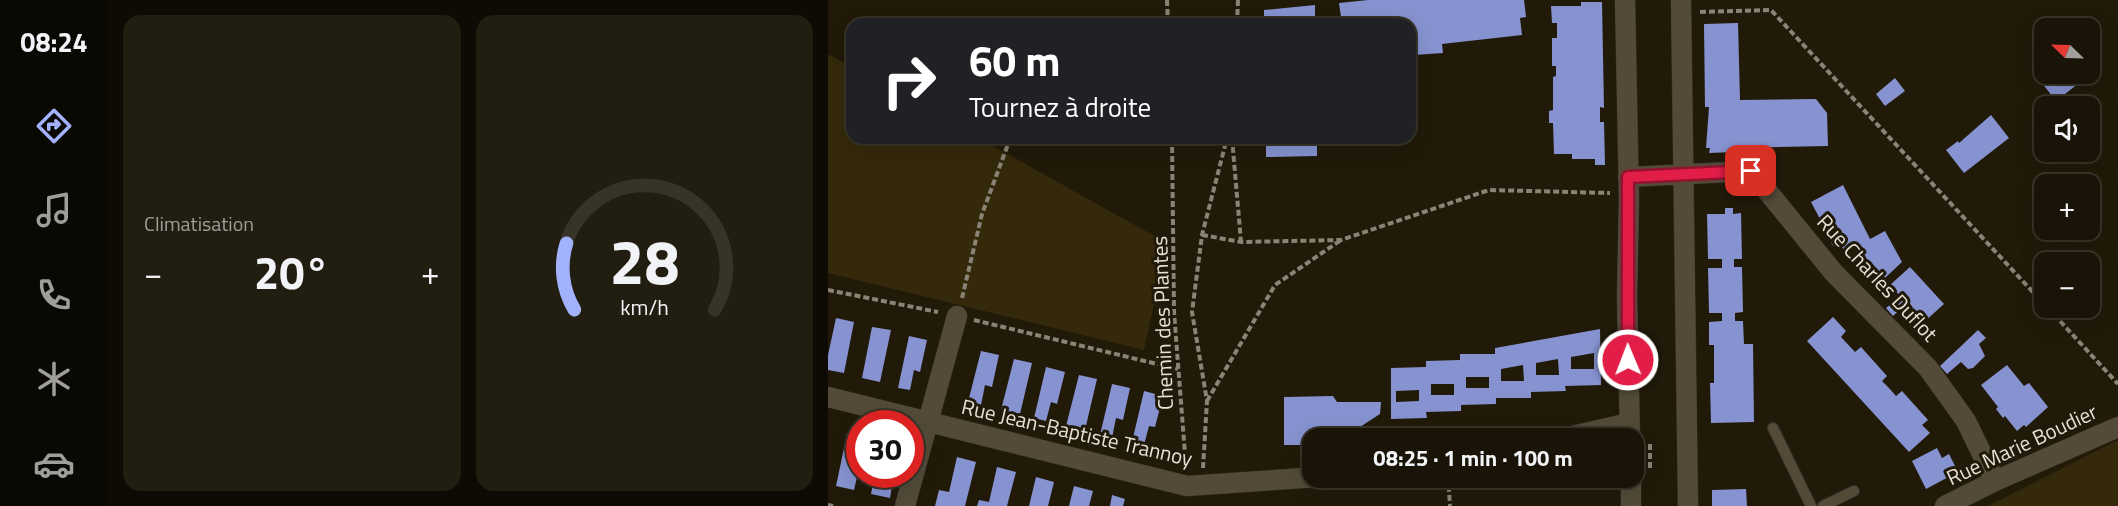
<!DOCTYPE html>
<html lang="fr">
<head>
<meta charset="utf-8">
<style>
  :root { --surface:#191407; --page:#221d11; --text:#f1f3f6; --muted:#9f9e9b; --line:#373328; --accent:#a2b2fd }
  body { margin:0; font-family:"Titillium Web",sans-serif; background:var(--page); color:var(--text); height:100vh; display:flex; flex-direction:column; font-size:22px; white-space:nowrap }
  * { box-sizing:border-box; margin:0 }
  p { font-size:20px; color:var(--muted) }
  .icon { flex:none; width:33px; height:33px; fill:none; stroke:currentColor; stroke-width:2; stroke-linecap:round; stroke-linejoin:round }
  .map { position:relative; flex:1; overflow:hidden }
  .panel { display:flex; flex-direction:column; gap:15px; padding:15px; background:#0e0b04; width:720px }
  .panel>* { flex:none }
  .guide { position:absolute; left:18px; top:18px; width:570px; height:126px; border-radius:18px; box-shadow:0 6px 24px #0002,0 0 0 2px var(--line); background:#202124; color:#fff; overflow:hidden }
  .needle { width:39px; rotate:293deg }
  .tools { position:absolute; left:1206px; top:18px; display:grid; gap:12px }
  .tools a { display:grid; place-items:center; width:66px; height:66px; border-radius:12px; background:var(--surface); box-shadow:0 6px 24px #0002,0 0 0 2px var(--line); font-size:30px }
  .speed { position:absolute; left:18px; top:410px; display:flex; gap:12px; font-size:30px; font-weight:700; text-align:center }
  .speed>* { display:grid; place-content:center; width:78px; height:78px; border-radius:50%; background:var(--surface); box-shadow:0 6px 24px #0002,0 0 0 2px var(--line); line-height:1 }
  .speed .limit { border:9px solid #d22; background:#fff; color:#111 }
  .pin { position:absolute; display:grid; place-items:center; width:51px; height:51px; color:#fff; margin:-26px; border-radius:12px; box-shadow:0 3px 9px #0006 }
  .me { position:absolute; width:66px; margin:-33px; rotate:359deg; stroke-linejoin:round; filter:drop-shadow(0 0 4px #0008) }
  .turn { display:flex; align-items:center; gap:21px; height:126px; padding:0 24px; font-size:27px }
  .turn .icon { width:78px; height:78px; stroke-width:2.5 }
  .turn b { display:block; font-size:42px; line-height:51px }
  .big { font-size:45px; font-weight:700; line-height:1.1 }
  .panel .widget { flex:1; display:flex; flex-direction:column; justify-content:center; gap:9px; min-width:0; padding:0 21px; border-radius:18px; background:var(--page) }
  .panel .dial { align-items:center; gap:0 }
  .dial svg { height:156px; overflow:visible; fill:none; stroke:var(--line); stroke-width:7; stroke-linecap:round; text-anchor:middle }
  .dial text { fill:var(--text); stroke:none }
  .heat { display:flex; justify-content:space-between; align-items:center; font-size:33px; direction:ltr }
  .panel .tiles { flex:1; display:grid; gap:15px; grid-template-columns:repeat(2,1fr) }
  .trip { position:absolute; left:474px; top:428px; width:342px; height:60px; border-radius:18px; background:var(--surface); box-shadow:0 6px 24px #0002,0 0 0 2px var(--line); font-weight:700; line-height:60px; text-align:center }
  main { display:flex; flex:1; min-height:0 }
  .menu { display:flex; flex-direction:column; width:108px; justify-content:space-around; align-items:center; background:#0a0803; color:var(--muted) }
  .menu .icon { width:42px; height:42px }
  .menu .selected { color:var(--accent) }
  .menu b { font-size:27px; color:var(--text) }
  .map>svg:first-child { display:block }
</style>
</head>
<body>
<main>
<nav class="menu">
<b>08:24</b>
<svg class="icon selected" aria-label="directions" viewBox="0 0 24 24"><path d="M12 3l9 9-9 9-9-9zM9 14v-3h6M13 9l2 2-2 2"/></svg>
<svg class="icon" aria-label="music" viewBox="0 0 24 24"><path d="M9 18V5l10-2v13"/><circle cx="6" cy="18" r="3"/><circle cx="16" cy="16" r="3"/></svg>
<svg class="icon" aria-label="phone" viewBox="0 0 24 24"><path d="M5 4h4l2 5-3 2q2 4 5 5l2-3 5 2v4C11 20 4 13 5 4z"/></svg>
<svg class="icon" aria-label="climate" viewBox="0 0 24 24"><path d="M12 3v18M4 7l16 10M4 17L20 7"/></svg>
<svg class="icon" aria-label="car" viewBox="0 0 24 24"><path d="M5 17H2v-5l4-1 3-4h7l3 4 3 1v5h-3M9 17h6M6 11h13"/><circle cx="7" cy="17" r="2"/><circle cx="17" cy="17" r="2"/></svg>
</nav>
<section class="panel">
<div class="tiles">
<div class="widget"><p>Climatisation</p>
<div class="heat"><a>−</a><b class="big">20°</b><a>+</a></div>
</div>
<div class="widget dial"><svg viewBox="0 0 100 80">
<path d="M14 69A42 42 0 1 1 86 69"/>
<path d="M14 69A42 42 0 0 1 10 35" stroke="#a2b2fd"/>
<text x="50" y="56" font-size="32" font-weight="700">28</text>
<text x="50" y="72" font-size="11">km/h</text>
</svg></div>
</div>
</section>
<div class="map">
<svg width="1290" height="506" viewBox="0 0 1290 506">
  <rect width="100%" height="100%" fill="#211a09"/>
  <path fill="#34290a" d="M0,54L24,67V138H151L339,243L316,350L0,273Z
    M1290,440V506H1160Z"/>
  <path fill="#8693d0" fill-rule="evenodd" d="M540,0H696L698,17L692,18L694,35L614,44L615,53L586,55L585,46L582,47V24H514L511,3Z
    M753,2H774L776,108L772,107V122H776L777,165H767V159H744V154H726L725,123H721V111L725,110V77L728,76V66H724V38H729V23H724L723,6H753Z
    M487,5V24H436V10Z
    M910,23L912,100L988,99L999,113L1000,146L907,148V152L881,153L882,148H878L881,107H877L876,24Z
    M1262,52L1273,66L1228,101L1210,78L1216,74H1262Z
    M1067,78L1077,91L1057,106L1048,94Z
    M1163,115L1181,138L1136,173L1118,150L1130,141L1131,143Z
    M438,138H492V145H489V156L438,157Z
    M1015,185L1042,239L1057,231L1074,262L1057,278L1042,261L1035,265L1027,248L1017,252L1012,243L1005,246L996,228L1003,225L998,216L992,219L983,202Z
    M897,208H905V214L913,213L914,259H906V267H914L915,312L907,313V321H915L916,344H925L926,422L883,423L882,383H886V345H881V322L894,321V313H881L880,268H894V259H880L879,214H897Z
    M1082,267L1116,304L1096,322L1079,303L1065,316L1058,308L1072,296L1062,285Z
    M1005,317L1018,331L1013,337L1027,352L1033,347L1059,376L1054,381L1061,388L1068,396L1074,391L1100,420L1094,425L1102,433L1081,452L979,341Z
    M8,318L26,322L16,373L0,370V355Z
    M44,327L63,330L52,382L34,378Z
    M772,329L773,385L737,386L738,391L703,392V398H668V404L633,405V411L598,412L599,418L563,419V368L598,367V361L632,360V354H667V348ZM766,353V369H743V357ZM730,359L731,375H708V363ZM695,365L696,381H673V369ZM638,377H661V388H638ZM603,384H626V395H603ZM591,390V401L568,402V391Z
    M1150,330L1158,338L1151,344L1157,356L1145,368L1140,369L1133,362L1119,374L1112,366Z
    M81,336L99,340L92,372L86,370L82,390L70,388Z
    M153,351L171,355L164,387L157,385L153,405L140,402Z
    M186,359L204,363L192,414L173,410Z
    M1179,365L1196,386L1201,383L1220,407L1198,427L1196,425L1189,431L1177,416L1175,418L1168,409L1170,407L1153,385Z
    M218,367L237,372L229,404L223,402L218,421L206,418Z
    M251,375L269,379L257,430L238,426Z
    M284,384L302,388L295,420L288,418L284,438L272,435Z
    M316,391L335,396L327,427L321,426L316,445L304,442Z
    M505,396L509,402H553L552,414L515,438H484V445H456V397Z
    M19,434L32,437V464L26,490L8,486Z
    M1109,448L1114,458L1121,454L1130,472L1098,489L1084,461Z
    M129,457L148,462L137,506H107L111,490L121,492Z
    M169,467L188,472L179,506H149L151,500L161,502Z
    M47,474H66L62,498L43,494Z
    M208,477L226,482L220,506H201Z
    M246,486L265,491L261,506H241Z
    M918,489L919,506H884V490Z
    M284,495L297,499L295,506H282Z"/>
  <g fill="none" stroke-linecap="round" stroke-linejoin="round">
    <defs>
      <path id="service" d="M945,428L983,506
        M995,506L1026,491"/>
      <path id="minor" d="M797,0L801,199L799,297L802,438
        M853,0L860,506
        M800,177L923,171L1006,273L1100,368L1138,421L1167,481
        M0,397L359,486L491,477
        M736,438L801,423
        M803,477V506
        M77,506L129,316
        M1117,506L1167,481L1290,427"/>
    </defs>
    <use href="#service" stroke="#37312b" stroke-width="12"/>
    <use href="#minor" stroke="#37312b" stroke-width="21"/>
    <path stroke="#8a8476" stroke-width="4" stroke-dasharray="6 3" stroke-linecap="butt" d="M339,0L340,24
      M872,12L943,10L1216,304
      M409,24L410,0
      M344,138L346,312L358,467
      M404,138L413,242
      M374,235L413,242L513,240L661,190L782,193
      M0,290L110,312
      M134,298L154,214L182,139
      M1220,308L1290,384
      M146,320L350,369
      M379,401L447,285L513,240
      M822,444V469
      M375,468L379,401L364,312L374,235L399,138
      M620,477L622,506
      M0,505L5,506"/>
    <use href="#service" stroke="#534b38" stroke-width="10"/>
    <use href="#minor" stroke="#534b38" stroke-width="20"/>
  </g>
  <g fill="none" stroke-linecap="round" stroke-linejoin="round">
    <defs>
      <path id="route" d="M800,360V177L923,171"/>
    </defs>
    <use href="#route" stroke="#92132f" stroke-width="15"/>
    <use href="#route" stroke="#e11d48" stroke-width="10"/>
  </g>
  <g text-anchor="middle" stroke-width="6" stroke-linejoin="round" paint-order="stroke">
    <g font-size="21" fill="#e6e1d6" stroke="#211a09">
      <text transform="translate(1049 278) rotate(47)" y="7">Rue Charles Duflot</text>
      <text transform="translate(335 323) rotate(-92)" y="7">Chemin des Plantes</text>
      <text transform="translate(249 433) rotate(13)" y="7">Rue Jean-Baptiste Trannoy</text>
      <text transform="translate(1194 445) rotate(-25)" y="7">Rue Marie Boudier</text>
    </g>
  </g>
</svg>
<div class="tools">
<a><svg class="needle" viewBox="-14 -14 28 28"><path d="M0-13l5 13h-10z" fill="#e53935"/><path d="M0 13l5-13h-10z" fill="#9f9e9b"/></svg></a>
<a><svg class="icon" aria-label="sound" viewBox="0 0 24 24"><path d="M4 9h4l5-4v14l-5-4H4zM17 9q2 3 0 6"/></svg></a>
<a>+</a>
<a>−</a>
</div>
<div class="speed"><div class="limit">30</div></div>
<div class="pin" style="left:923px;top:171px;background:#d93025"><svg class="icon" aria-label="arrive" viewBox="0 0 24 24"><path d="M6 21V4h12l-3 4 3 4H6"/></svg></div>
<svg class="me" style="left:800px;top:360px" viewBox="-20 -20 40 40"><circle r="17" fill="#e11d48" stroke="#fff" stroke-width="3"/><path d="M0-11L8 9 0 5-8 9z" fill="#fff"/></svg>
<div class="trip">08:25 · 1 min · 100 m</div>
<div class="guide">
<div class="turn"><svg class="icon" aria-label="right" viewBox="0 0 24 24"><path d="M7 20v-9h11M14 6l5 5-5 5"/></svg><div><b>60 m</b>Tournez à droite</div></div>
</div>
</div>
</main>
</body>
</html>
